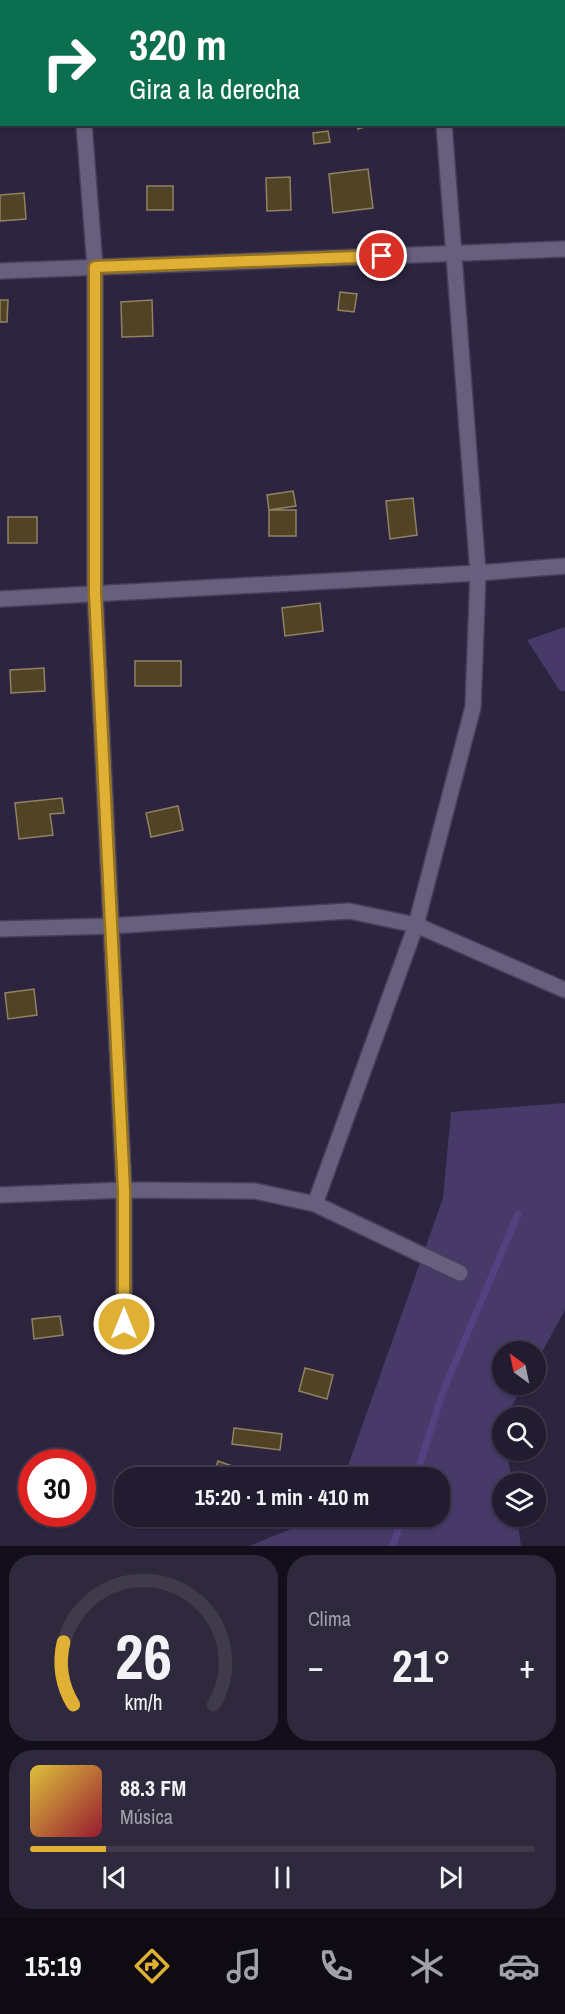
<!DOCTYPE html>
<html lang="es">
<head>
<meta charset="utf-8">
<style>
  :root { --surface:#221c30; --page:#2e293c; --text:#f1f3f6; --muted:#a2a1ab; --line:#3f3a4c; --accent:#e0b034 }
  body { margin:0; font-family:"Archivo Narrow",sans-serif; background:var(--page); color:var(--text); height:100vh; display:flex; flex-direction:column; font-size:22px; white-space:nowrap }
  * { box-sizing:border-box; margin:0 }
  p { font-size:20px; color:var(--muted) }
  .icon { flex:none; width:33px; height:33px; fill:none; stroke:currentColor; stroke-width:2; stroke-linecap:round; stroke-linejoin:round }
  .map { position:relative; height:1546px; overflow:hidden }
  .sheet { display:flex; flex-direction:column; gap:9px; padding:9px; background:#130f1a; flex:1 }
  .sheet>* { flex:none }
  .hud { position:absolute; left:0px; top:0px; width:566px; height:126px; box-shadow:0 2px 4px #0004,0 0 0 2px var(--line); background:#0b6e4f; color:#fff; overflow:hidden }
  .needle { width:39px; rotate:327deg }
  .controls { position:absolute; left:492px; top:1341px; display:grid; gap:12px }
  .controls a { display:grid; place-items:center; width:54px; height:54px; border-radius:50%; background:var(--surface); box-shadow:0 2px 4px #0004,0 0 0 2px var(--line); font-size:30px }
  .speed { position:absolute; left:18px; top:1449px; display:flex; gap:12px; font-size:30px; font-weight:700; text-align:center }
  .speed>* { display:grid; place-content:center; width:78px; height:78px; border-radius:50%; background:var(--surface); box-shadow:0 2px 4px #0004,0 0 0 2px var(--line); line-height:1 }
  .speed .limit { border:9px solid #d22; background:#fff; color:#111 }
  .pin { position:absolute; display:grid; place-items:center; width:51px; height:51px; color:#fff; margin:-26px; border:3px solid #fff; border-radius:50%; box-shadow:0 2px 6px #0007 }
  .me { position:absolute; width:66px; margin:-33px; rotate:0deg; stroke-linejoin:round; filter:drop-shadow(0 0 4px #0008) }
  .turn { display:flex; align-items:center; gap:21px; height:126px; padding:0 30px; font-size:27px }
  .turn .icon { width:78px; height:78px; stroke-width:2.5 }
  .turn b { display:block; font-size:42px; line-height:51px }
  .big { font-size:45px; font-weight:700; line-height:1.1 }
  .sheet .tile { flex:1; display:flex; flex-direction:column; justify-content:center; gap:9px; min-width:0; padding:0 21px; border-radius:24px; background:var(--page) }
  .sheet .dial { align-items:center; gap:0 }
  .dial svg { height:156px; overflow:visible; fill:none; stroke:var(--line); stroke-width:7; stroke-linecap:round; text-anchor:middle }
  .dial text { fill:var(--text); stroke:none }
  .song { display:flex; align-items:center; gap:18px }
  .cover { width:72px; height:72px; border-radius:9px; background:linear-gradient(135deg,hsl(50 70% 55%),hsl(350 70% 35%)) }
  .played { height:6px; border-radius:3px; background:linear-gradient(90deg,var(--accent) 15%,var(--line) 15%) }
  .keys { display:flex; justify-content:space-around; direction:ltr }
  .heat { display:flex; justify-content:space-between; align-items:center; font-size:33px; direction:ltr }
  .sheet .tiles { flex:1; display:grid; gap:9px; grid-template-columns:1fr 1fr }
  .tile:last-child { grid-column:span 2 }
  .trip { position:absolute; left:114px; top:1467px; width:336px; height:60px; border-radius:24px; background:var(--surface); box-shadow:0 2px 4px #0004,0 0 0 2px var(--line); font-weight:700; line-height:60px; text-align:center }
  .menu { display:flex; height:96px; justify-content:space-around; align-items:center; background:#0e0b13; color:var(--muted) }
  .menu .icon { width:42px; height:42px }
  .menu .on { color:var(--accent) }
  .menu b { font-size:27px; color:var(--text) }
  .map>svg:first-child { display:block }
</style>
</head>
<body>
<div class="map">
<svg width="565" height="1546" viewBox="0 0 565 1546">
  <rect width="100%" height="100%" fill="#2d2540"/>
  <path fill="#362c4e" d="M0,0H32L33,1L2,2V61L0,62Z"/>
  <path fill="#473968" d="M565,627V691H560L527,640Z
    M565,1103V1310L536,1363V1352H502V1384L524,1385L505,1417L502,1418V1450L507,1451L512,1483L502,1484V1516L517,1517L521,1546H249L320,1517L440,1516V1478L344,1477L443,1198L451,1112Z"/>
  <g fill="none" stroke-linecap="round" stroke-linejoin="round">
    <path stroke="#554081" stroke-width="7" d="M415,1478L444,1389L518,1214
      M393,1546L402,1516"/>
  </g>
  <path fill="#514325" stroke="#918261" stroke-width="1.5" d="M0,91H2V123L0,124Z
    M356,124H374L358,129Z
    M328,131L330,142L314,144L313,133Z
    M368,169L373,208L333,213L329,174Z
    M290,177L291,210L267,211L266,178Z
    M147,186H173V210H147Z
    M24,193L26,219L0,221V195Z
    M340,292L357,294L354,312L338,310Z
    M0,300H8L7,322H0Z
    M152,300L153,336L122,337L121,302Z
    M293,491L296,506L269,510L267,495Z
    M413,498L417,535L390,539L386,501Z
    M269,510H296V536H269Z
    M8,517H37V543H8Z
    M320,603L323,631L285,636L282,608Z
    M135,661H181V686H135Z
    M44,668L45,691L11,693L10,670Z
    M62,798L64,813L50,814L53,835L19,839L15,803Z
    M178,806L183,830L151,837L146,813Z
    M34,989L37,1015L8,1019L5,993Z
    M60,1316L63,1335L34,1339L32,1319Z
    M305,1368L333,1375L327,1399L299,1391Z
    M234,1428L282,1434L280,1450L232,1444Z
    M218,1461L235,1467L231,1478H212Z"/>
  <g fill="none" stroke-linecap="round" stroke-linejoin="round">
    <defs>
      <path id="minor" d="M74,0V2
        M564,53L565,52
        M84,124L95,267V593L124,1190V1347
        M0,271L565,249
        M0,599L478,573L444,124
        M0,929L110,926L349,911L416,925L565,990
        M0,1195L124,1190L255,1191L315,1204L460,1273
        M315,1204L416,925L473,707L478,573L565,566"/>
    </defs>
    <use href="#minor" stroke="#47405a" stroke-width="18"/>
    <use href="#minor" stroke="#675f7e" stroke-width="15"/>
  </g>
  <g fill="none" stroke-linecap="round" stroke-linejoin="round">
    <defs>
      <path id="route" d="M124,1324V1190L95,593V267L382,256"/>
    </defs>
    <use href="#route" stroke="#927222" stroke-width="15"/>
    <use href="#route" stroke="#e0b034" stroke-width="10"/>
  </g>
</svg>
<div class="controls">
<a><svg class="needle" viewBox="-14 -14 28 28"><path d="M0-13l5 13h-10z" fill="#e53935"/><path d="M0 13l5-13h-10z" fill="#a2a1ab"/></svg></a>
<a><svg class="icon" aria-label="search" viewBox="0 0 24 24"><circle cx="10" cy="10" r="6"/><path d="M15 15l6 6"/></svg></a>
<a><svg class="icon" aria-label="layers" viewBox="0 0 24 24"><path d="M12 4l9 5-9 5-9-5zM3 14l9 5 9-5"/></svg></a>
</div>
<div class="speed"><div class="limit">30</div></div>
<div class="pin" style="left:382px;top:256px;background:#d93025"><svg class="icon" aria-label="arrive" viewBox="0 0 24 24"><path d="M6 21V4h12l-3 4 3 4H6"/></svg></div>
<svg class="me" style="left:124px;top:1324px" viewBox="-20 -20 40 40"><circle r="17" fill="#e0b034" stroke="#fff" stroke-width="3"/><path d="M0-11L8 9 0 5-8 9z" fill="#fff"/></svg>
<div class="trip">15:20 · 1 min · 410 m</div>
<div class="hud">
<div class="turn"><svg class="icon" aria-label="right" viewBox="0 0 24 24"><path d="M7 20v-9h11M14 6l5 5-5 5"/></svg><div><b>320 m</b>Gira a la derecha</div></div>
</div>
</div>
<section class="sheet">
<div class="tiles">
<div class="tile dial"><svg viewBox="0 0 100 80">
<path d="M14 69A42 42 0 1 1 86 69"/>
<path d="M14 69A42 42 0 0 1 9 37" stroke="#e0b034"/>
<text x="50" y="56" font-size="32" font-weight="700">26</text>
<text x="50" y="72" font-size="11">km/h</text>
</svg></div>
<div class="tile"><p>Clima</p>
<div class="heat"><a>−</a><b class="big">21°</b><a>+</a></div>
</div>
<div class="tile">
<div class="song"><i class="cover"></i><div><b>88.3 FM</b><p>Música</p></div></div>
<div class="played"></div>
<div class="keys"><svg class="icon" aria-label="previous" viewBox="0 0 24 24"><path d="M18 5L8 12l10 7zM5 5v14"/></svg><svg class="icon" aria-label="pause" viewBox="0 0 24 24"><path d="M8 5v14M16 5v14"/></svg><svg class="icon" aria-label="next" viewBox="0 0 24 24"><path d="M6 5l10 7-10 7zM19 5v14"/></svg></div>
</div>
</div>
</section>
<nav class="menu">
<b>15:19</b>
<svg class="icon on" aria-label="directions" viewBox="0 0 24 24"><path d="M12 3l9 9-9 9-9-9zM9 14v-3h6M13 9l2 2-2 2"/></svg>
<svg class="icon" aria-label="music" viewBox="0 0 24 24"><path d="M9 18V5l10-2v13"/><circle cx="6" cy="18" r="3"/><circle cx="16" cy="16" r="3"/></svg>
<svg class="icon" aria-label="phone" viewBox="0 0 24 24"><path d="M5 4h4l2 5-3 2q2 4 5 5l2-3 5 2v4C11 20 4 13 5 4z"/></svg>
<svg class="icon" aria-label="climate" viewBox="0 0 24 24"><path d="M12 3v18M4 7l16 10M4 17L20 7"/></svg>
<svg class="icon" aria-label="car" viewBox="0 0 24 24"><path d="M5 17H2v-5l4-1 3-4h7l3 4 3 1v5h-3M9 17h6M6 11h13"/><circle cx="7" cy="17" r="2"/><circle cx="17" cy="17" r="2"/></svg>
</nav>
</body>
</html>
